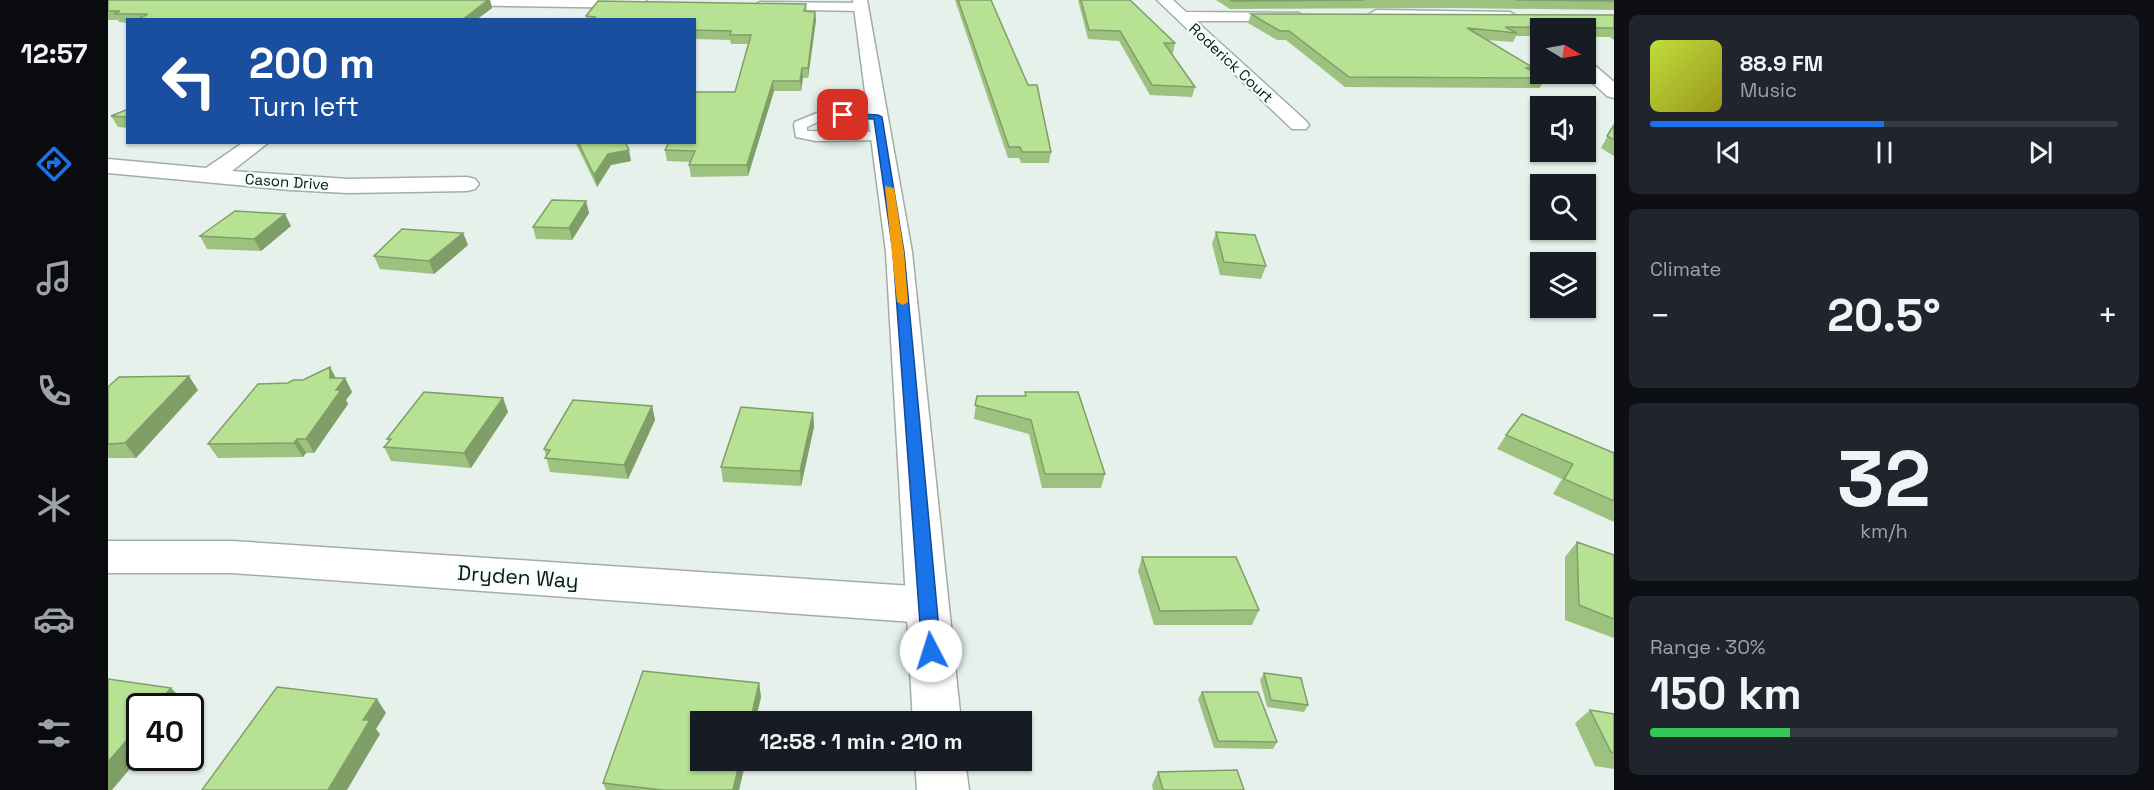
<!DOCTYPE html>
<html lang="en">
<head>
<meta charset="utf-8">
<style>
  :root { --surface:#171b24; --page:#20242c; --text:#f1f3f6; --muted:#9ea1a6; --line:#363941; --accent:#1a73e8 }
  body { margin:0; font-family:"Space Grotesk",sans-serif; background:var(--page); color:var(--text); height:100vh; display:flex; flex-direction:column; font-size:22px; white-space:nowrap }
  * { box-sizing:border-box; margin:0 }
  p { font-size:20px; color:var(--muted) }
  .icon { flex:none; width:33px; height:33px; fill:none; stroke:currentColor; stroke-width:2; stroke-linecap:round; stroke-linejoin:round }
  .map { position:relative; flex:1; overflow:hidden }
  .sheet { display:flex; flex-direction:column; gap:15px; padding:15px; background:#0d0f14; width:540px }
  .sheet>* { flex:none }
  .top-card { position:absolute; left:18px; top:18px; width:570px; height:126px; border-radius:0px; box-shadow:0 2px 4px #0004; background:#1a4fa0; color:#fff; overflow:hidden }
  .needle { width:39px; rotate:100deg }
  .controls { position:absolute; left:1422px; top:18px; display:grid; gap:12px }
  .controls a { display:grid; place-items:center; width:66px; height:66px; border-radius:0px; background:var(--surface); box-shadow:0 2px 4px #0004; font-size:30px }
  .speed { position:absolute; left:18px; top:693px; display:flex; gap:12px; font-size:30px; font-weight:700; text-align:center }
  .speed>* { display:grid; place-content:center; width:78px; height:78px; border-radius:50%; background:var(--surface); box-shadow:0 2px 4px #0004; line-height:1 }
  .speed .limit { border:3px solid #111; border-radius:9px; background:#fff; color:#111 }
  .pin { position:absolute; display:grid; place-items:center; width:51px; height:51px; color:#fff; margin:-26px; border-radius:12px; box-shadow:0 3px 9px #0006 }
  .me { position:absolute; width:66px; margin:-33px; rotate:355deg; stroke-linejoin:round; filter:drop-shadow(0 0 4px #0008) }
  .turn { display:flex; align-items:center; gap:21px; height:126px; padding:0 24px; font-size:27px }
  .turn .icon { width:78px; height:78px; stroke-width:2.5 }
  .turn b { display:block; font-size:42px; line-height:51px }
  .big { font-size:45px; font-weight:600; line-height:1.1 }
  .sheet .card { flex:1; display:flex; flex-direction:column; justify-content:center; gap:9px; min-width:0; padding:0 21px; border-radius:9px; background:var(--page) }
  .sheet .dial { align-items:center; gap:0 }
  .dial b { font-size:78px; line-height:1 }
  .song { display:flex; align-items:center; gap:18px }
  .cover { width:72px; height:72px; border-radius:9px; background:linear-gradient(135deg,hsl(70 70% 55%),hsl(60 70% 35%)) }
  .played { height:6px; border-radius:3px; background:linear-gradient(90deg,var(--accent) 50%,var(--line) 50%) }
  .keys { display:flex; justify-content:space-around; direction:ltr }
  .heat { display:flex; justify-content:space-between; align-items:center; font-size:33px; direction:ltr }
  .charge { height:9px; border-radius:4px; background:linear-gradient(90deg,#34c759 30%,var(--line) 0) }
  .trip { position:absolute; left:582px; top:711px; width:342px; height:60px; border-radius:0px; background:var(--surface); box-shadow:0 2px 4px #0004; font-weight:600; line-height:60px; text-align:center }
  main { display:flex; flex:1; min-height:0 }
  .dock { display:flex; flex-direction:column; width:108px; justify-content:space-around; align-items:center; background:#090b0e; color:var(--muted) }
  .dock .icon { width:42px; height:42px }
  .dock .active { color:var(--accent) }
  .dock b { font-size:27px; color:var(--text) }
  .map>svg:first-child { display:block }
</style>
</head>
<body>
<main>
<nav class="dock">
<b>12:57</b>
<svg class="icon active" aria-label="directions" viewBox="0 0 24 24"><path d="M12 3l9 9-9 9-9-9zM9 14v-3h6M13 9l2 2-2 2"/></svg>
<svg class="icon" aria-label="music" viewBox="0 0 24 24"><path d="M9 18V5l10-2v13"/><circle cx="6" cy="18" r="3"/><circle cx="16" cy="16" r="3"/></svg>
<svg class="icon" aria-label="phone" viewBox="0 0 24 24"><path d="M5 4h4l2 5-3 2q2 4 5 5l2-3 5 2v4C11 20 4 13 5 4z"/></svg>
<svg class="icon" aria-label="climate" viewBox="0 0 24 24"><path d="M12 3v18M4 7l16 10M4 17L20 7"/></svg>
<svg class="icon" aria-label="car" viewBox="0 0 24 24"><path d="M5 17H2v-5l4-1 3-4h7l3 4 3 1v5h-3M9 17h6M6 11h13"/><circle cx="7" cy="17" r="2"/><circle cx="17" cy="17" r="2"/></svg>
<svg class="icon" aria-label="filters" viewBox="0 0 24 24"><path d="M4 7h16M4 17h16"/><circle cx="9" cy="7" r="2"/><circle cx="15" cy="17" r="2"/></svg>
</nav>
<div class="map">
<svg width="1506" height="790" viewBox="0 0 1506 790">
  <rect width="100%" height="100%" fill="#e5f1ea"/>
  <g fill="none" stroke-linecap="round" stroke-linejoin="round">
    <defs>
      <path id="service" d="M714,111L770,113L776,117L770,121L716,119L699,127V131L773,132L780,136L773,140L708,141L688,137L686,125L687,122Z"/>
      <path id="minor" d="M265,0H537L542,4L535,8L272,4Z
        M1049,0H1065L1078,12L1191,13L1194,16L1191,19L1186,21H1088L1198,121L1201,125L1198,129H1184Z
        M652,2L753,3L760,7L753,11L647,9L645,6Z
        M1268,10L1402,12L1410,17L1402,22L1263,18L1260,15Z
        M1478,62L1484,63L1506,82V98L1499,96L1475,74H1478Z
        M136,142H161L124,171L240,179L359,177L367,179L371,184L367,189L359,191L240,193L182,190L0,173V159L98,168Z
        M0,541H124L819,587L834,592L840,605L834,618L819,623L124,573H0Z"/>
      <path id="tertiary" d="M745,0H759L804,252L853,722H805L778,252Z
        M807,760H857L861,790H809Z"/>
    </defs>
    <use href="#service" stroke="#a2ada7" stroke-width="3"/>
    <use href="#minor" stroke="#a2ada7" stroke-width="3"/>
    <use href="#tertiary" stroke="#a2ada7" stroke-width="3"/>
    <use href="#service" fill="#fff" fill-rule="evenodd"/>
    <use href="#minor" fill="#fff" fill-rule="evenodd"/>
    <use href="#tertiary" fill="#fff" fill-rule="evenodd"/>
  </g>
  <path fill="#9dc27f" d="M0,0H382L384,8L368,20H20V23L11,22L10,20H0Z
    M847,0H883L943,152L941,163H913L911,158H900Z
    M970,0H1022L1067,43L1065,53H1063L1087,87L1084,97L1042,95L1011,41L980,39Z
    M1108,0H1506V10L1348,8L1122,9Z
    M698,4L699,12H707L708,20L700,78H695L693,91H666L640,176L583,177L581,165L583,162L559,161L557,150L627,92L641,44H623L622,40L586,39V20H478V16Z
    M1143,14L1506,15V40L1502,37H1478V28H1432V36H1408L1405,42L1378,40L1424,67L1423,70L1437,78L1432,88L1237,87L1178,40H1169L1140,23Z
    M20,109V128L10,127L3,116Z
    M1506,125V156L1493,148Z
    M467,142H517L523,161L503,165L489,187Z
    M478,201L481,213L464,240L428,239L425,227Z
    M183,226L153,251L99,249L92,236Z
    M1108,232L1158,266L1153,279L1112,275L1104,244Z
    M355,233L360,245L326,274L272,269L266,256Z
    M222,367L228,378H237L244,392L238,400L240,404L206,453H198L195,457L110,458L100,444L180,383L195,380Z
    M0,387L90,390L28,458H0Z
    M917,392L997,474L993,488H934L921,434L866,419L869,396H917Z
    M395,398L400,412L363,468L283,461L276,447L281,442L279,439Z
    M544,406L547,420L520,479L442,472L436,449Z
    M705,413L706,427L693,486L615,482L613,467Z
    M1398,435L1506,453V522L1445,494L1454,479L1389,449Z
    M1469,542L1506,555V638L1457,620V557Z
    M1034,557L1151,610L1144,625H1046L1030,571Z
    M1156,673L1200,705L1196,712L1159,707L1152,680Z
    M651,683L653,697L631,790H498L495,783Z
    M1094,692L1169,742L1165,749L1106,748L1090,699Z
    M1482,710L1506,714V769L1487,766L1467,723Z
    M1050,772L1136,790H1045L1044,785Z"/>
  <path fill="#809e68" d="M380,0H382L384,8L368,20H354Z
    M707,12L708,20L700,78V68Z
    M694,68L695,78L693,91L692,81Z
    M665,81L666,91L640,176L639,165Z
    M521,150L523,161L503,165L489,187L486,175L500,154Z
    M478,201L481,213L464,240L461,228Z
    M177,214L183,226L153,251L146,239Z
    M355,233L360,245L326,274L321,261Z
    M222,367L229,381L237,378L244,392L238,400L240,404L206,453L198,439L222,378Z
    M81,376L90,390L28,458L17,443Z
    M395,398L400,412L363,468L356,453Z
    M544,406L547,420L520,479L516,465Z
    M705,413L706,427L693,486L692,471Z
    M189,439L198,453L195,457L186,443Z
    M651,683L653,697L647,722H642Z
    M63,688L77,702L73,706H47Z
    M269,699L278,713L268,729L272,734L239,790H220L255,720Z
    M32,725V757L4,790H0V762Z
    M632,760H638L631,790H625Z"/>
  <path fill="#b7e294" stroke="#809e68" stroke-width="1.5" d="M0,0H380L354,20H28L40,14H6L12,11H0Z
    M850,0H883L920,85H929L943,152H914L912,147H901Z
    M973,0H1022L1067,43H1056L1087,87L1044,85L1012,31L981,30Z
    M1122,0H1256L1124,1Z
    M1407,0H1506V1Z
    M490,1L698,4L696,11L707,12L700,68H694L692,81H665L639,165H581L587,151L557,150L561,142H586V92H627L643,35H622L623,31L586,30V20H483L487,17L478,16Z
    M1143,14L1506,15V28L1397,27L1409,33L1359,28L1424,67L1418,68L1437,78L1241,77L1181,31H1172Z
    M20,109V117L3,116Z
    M1506,125V140L1499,136Z
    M470,142H517L521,150L500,154L486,175Z
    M444,200L478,201L461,228L425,227Z
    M127,211L177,214L146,239L92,236Z
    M294,229L355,233L321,261L266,256Z
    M1108,232L1147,235L1158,266L1116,262Z
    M222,367V378H237L228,390H233L198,439H189L186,443L100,444L150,384L180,383L185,380H195Z
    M81,376L17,443L0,444V387L11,377Z
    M316,392L395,398L356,453L276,447L283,439H279Z
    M917,392H970L997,474H937L923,420L867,405L869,396H918Z
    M465,400L544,406L516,465L437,458L442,450L436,449Z
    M633,407L705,413L692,471L613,467Z
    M1414,414L1506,453V501L1456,479L1465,464L1398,435Z
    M1469,542L1506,555V619L1471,605Z
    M1034,557H1128L1151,610L1052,611Z
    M535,671L651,683L642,722H592V760H632L625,790H554L495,783Z
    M1156,673L1193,678L1200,705L1163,700Z
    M0,679L63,688L47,706H32V725L0,762Z
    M169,687L269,699L255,720H262L220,790H94Z
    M1094,692H1150L1169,742L1110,741Z
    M1482,710L1506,714V753L1503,752Z
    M1129,770L1136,790H1055L1050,772Z"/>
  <path fill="#1a73e8" stroke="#114b97" stroke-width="1.5" d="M732,113L770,115L774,117L796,252L833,651L830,657L823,660L817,657L814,651L785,252L766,119L735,118L732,117Z"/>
  <path fill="#f59e0b" d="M777,186L786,188L796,252L800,302L795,305L789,302Z"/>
  <g text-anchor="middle" stroke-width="4.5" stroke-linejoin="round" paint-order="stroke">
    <g font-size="15" fill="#0e1310" stroke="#f2fef8">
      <text transform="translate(1123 63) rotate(43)" y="5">Roderick Court</text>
      <text transform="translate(179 182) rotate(4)" y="5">Cason Drive</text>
    </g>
    <g font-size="21" fill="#0e1310" stroke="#f2fef8">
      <text transform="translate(410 577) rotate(4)" y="7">Dryden Way</text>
    </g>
  </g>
</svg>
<div class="controls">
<a><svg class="needle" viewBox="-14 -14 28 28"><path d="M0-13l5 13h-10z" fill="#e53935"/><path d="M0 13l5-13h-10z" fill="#9ea1a6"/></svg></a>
<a><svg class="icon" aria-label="sound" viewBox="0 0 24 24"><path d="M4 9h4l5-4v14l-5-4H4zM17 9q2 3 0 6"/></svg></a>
<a><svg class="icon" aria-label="search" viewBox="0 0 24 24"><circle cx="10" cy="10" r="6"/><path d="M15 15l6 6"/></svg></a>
<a><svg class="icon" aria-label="layers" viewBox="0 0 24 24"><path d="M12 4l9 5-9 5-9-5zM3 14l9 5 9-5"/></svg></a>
</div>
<div class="speed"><div class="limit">40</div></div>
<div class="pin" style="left:735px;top:115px;background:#d93025"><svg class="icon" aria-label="arrive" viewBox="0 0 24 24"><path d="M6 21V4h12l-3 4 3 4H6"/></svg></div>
<svg class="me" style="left:823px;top:651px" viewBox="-20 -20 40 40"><circle r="19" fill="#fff"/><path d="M0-13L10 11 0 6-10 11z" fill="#1a73e8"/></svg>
<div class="trip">12:58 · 1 min · 210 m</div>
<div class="top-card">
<div class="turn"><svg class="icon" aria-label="left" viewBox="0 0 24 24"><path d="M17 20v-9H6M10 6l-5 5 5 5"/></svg><div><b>200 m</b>Turn left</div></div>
</div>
</div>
<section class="sheet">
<div class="card">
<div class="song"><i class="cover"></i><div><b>88.9 FM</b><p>Music</p></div></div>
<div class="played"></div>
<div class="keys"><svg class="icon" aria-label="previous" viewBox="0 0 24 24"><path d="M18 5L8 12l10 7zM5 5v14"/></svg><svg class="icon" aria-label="pause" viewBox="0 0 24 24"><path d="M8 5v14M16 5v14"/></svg><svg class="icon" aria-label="next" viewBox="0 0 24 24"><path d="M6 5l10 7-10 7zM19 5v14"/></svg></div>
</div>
<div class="card"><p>Climate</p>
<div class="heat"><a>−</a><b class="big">20.5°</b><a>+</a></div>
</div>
<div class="card dial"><b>32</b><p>km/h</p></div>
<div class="card"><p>Range · 30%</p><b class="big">150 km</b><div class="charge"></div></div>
</section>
</main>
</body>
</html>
